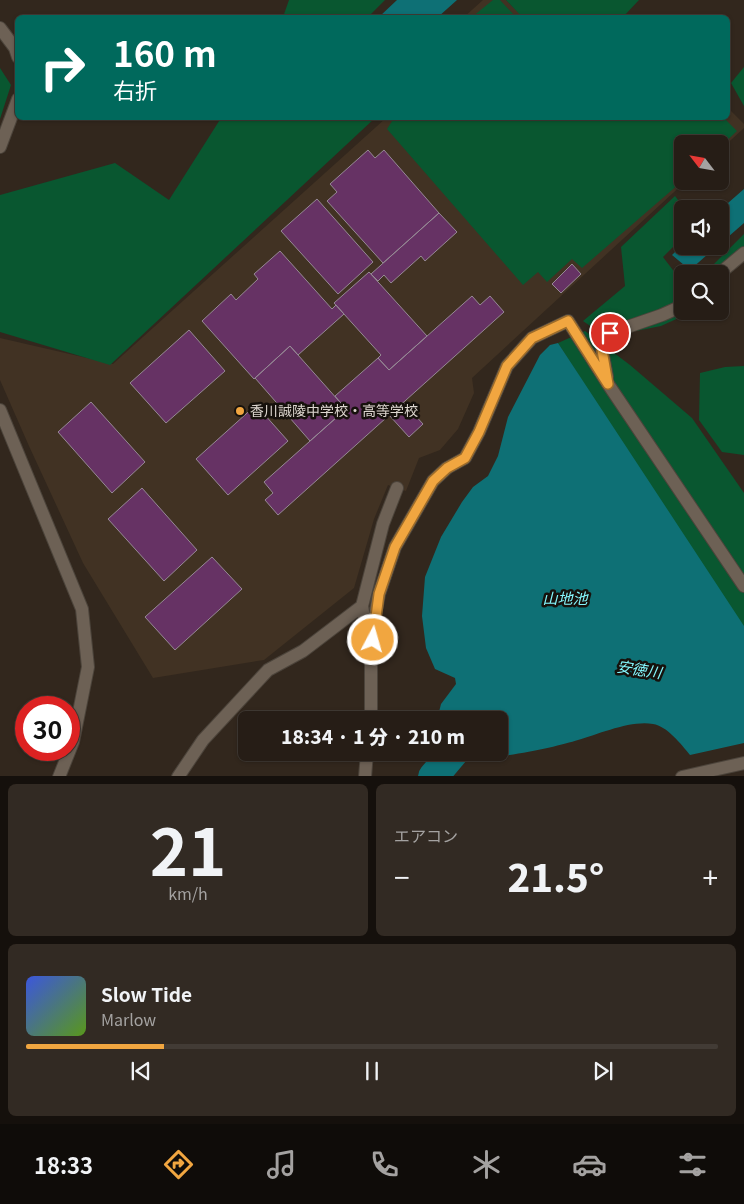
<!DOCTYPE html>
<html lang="ja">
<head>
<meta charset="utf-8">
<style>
  :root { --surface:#261d16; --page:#322a23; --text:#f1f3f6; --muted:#a4a2a1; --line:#423b35; --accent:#f1a640 }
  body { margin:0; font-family:Georgia,"Noto Sans JP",serif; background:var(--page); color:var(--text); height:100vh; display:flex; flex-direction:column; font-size:19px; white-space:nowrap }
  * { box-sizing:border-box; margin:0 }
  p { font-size:16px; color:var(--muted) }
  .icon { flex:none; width:28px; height:28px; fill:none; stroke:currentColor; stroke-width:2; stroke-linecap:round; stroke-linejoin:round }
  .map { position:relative; height:776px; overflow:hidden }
  .sheet { display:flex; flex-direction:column; gap:8px; padding:8px; background:#15100c; flex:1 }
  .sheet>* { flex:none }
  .hud { position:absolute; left:15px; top:15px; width:715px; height:105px; border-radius:8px; box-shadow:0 1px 4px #0004,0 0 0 1px var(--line); background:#00695c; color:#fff; overflow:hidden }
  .needle { width:32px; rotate:301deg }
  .tools { position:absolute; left:674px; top:135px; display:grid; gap:10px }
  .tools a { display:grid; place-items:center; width:55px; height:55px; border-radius:8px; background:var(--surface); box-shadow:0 1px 4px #0004,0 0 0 1px var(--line); font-size:25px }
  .speed { position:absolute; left:15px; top:696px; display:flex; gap:10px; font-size:25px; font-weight:700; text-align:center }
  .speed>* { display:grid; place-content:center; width:65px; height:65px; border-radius:50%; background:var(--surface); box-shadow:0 1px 4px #0004,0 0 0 1px var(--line); line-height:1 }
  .speed .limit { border:8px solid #d22; background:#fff; color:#111 }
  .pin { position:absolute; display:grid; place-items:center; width:42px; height:42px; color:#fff; margin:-21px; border:2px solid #fff; border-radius:50%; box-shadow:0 1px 5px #0007 }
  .me { position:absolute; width:55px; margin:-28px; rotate:6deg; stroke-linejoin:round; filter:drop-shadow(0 0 4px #0008) }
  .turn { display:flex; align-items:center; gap:18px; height:105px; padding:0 15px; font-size:22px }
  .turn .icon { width:65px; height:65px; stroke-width:2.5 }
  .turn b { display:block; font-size:35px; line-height:42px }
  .big { font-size:38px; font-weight:800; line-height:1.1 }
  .sheet .card { flex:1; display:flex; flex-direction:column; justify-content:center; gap:8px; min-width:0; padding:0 18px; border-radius:8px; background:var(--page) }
  .sheet .dial { align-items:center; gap:0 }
  .dial b { font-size:65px; line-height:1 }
  .song { display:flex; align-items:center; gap:15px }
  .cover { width:60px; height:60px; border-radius:8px; background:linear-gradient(135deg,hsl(230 70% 55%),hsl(90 70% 35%)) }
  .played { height:5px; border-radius:2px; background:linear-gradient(90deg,var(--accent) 20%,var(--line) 20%) }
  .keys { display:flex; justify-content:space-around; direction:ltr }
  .heat { display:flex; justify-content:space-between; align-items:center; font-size:28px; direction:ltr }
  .sheet .tiles { flex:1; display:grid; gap:8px; grid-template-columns:1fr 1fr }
  .card:last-child { grid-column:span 2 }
  .trip { position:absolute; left:238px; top:711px; width:270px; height:50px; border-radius:8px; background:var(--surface); box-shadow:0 1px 4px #0004,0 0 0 1px var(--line); font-weight:800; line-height:50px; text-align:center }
  .dock { display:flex; height:80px; justify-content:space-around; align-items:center; background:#0f0c09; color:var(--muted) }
  .dock .icon { width:35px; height:35px }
  .dock .selected { color:var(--accent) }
  .dock b { font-size:22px; color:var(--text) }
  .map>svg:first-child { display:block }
</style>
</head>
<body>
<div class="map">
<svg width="744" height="777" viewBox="0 0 744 777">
  <rect width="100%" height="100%" fill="#32271d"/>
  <path fill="#413223" d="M483,0H506L523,17L463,18Z
    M728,108L744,124V128L720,150V144H682V181H686L472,378L474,393L458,429L440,450L419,458L406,491L388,485L374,519L354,588L264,660L153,678L83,563L29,446L0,380V338L113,364L386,118H728Z"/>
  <path fill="#095730" d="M289,0H385L368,17H283Z
    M493,0H500L516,17H472Z
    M506,0H639L623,17L523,18Z
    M744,67V106L731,83Z
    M0,68L11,85L0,119Z
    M221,118H375L110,365L0,332V195L115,163L169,200Z
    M394,118H724L737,131L720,147V144H682V181L672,190L582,268L572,259L547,282L538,272L523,285L387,129Z
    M675,196L685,209H682V238L663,257L682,282V311H694L661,326L636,331L599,332L583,321L625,286L621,247Z
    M744,234V249L719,274H704Z
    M585,331L630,365L692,418L744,493V635L558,343Z
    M744,366V455L722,452L699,420L700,373L725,367Z"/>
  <path fill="#0e7075" d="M397,0H457L438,17H379Z
    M744,189V223L720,244V210Z
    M682,245V246H717L690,270L672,255Z
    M558,343L744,626V743L690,755C681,744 667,726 653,724C631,720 599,734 578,740C553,748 468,767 448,753L499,752V720H437L441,704L456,684L455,678L435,669L426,648L422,616L425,577L441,537L462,502L473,487L488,476L498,456L508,417L540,355L550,345Z"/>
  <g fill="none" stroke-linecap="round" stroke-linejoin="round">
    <path stroke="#0e7075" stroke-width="30" d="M433,777L454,752"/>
  </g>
  <path fill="#663264" stroke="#968995" d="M368,150L375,158L384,150L439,213L383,263L327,201L337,192L330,184Z
    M317,199L373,262L338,294L281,231Z
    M439,213L457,232L425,261L421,256L391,283L384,275L378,281L371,274Z
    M280,251L332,309L336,305L344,314L298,355L290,346L254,379L202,321L231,294L236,300L258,279L254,274Z
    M572,264L581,274L561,293L552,284Z
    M369,272L427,336L389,370L378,358L381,355L334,303Z
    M472,296L480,305L490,296L504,312L278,515L265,500L273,493L264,482L346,409L335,396L378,358L389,370Z
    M189,330L225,371L166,423L130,383Z
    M290,346L346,409L310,441L255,378Z
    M91,402L145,462L112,493L58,432Z
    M403,402L423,424L409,437L389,415Z
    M256,405L288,441L228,495L196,459Z
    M142,488L197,550L164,581L108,519Z
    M212,557L242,589L175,650L145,617Z"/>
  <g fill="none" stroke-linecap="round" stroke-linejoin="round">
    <defs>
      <path id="street" d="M0,28L15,48L18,57
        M0,147L18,99
        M719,274L744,253
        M607,377L602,350L603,340L610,333L662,315L682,306
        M0,410L82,609L88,667L73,742L59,777
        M371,659L374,621L379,594L395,547L433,481L447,468L465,458L479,432L507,366L532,338L568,321L608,384L744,586
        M371,720V659L362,606L383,524L397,488
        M178,777L203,740L268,670L303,651L362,606
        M365,777L367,752
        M682,777L744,763"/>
    </defs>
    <use href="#street" stroke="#4c443b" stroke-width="14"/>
    <use href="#street" stroke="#6d6155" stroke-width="12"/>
  </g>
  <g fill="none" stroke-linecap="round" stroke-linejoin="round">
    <defs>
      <path id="route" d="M373,640L379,594L395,547L433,481L447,468L465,458L479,432L507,366L532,338L568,321L608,384L602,350L603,340L610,333"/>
    </defs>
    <use href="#route" stroke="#9d6c2a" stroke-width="12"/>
    <use href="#route" stroke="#f1a640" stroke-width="9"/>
  </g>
  <circle fill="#f1a640" stroke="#16110c" stroke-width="2" cx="240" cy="411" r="5"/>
  <g text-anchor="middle" stroke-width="5" stroke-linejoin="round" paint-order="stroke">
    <g font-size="14" fill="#ded7d0" stroke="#16110c" text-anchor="start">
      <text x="250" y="416">香川誠陵中学校・高等学校</text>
    </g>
    <g font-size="15" font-style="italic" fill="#85f8fe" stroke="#16110c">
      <text x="565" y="604">山地池</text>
      <text transform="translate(639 670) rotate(9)" y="5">安徳川</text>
    </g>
  </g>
</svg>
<div class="tools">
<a><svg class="needle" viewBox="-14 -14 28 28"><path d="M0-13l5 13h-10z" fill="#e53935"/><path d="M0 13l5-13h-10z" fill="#a4a2a1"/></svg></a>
<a><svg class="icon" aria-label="sound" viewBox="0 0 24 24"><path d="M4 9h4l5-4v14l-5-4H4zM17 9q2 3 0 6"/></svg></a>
<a><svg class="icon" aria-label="search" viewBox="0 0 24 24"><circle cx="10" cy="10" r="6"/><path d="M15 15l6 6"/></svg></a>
</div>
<div class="speed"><div class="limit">30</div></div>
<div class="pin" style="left:610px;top:333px;background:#d93025"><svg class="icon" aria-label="arrive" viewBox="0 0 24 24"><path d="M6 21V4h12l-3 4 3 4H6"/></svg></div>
<svg class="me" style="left:373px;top:640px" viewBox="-20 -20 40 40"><circle r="17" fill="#f1a640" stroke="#fff" stroke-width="3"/><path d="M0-11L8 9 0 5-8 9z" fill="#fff"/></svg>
<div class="trip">18:34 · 1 分 · 210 m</div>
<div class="hud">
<div class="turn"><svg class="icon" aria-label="right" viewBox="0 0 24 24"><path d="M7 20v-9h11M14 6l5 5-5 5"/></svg><div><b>160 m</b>右折</div></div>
</div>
</div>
<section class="sheet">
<div class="tiles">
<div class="card dial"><b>21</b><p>km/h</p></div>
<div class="card"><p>エアコン</p>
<div class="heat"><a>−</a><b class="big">21.5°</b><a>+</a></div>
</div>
<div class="card">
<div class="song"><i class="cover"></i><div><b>Slow Tide</b><p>Marlow</p></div></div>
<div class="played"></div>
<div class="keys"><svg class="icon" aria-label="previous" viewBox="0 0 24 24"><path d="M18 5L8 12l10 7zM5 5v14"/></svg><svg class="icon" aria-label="pause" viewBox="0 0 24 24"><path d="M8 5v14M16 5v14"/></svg><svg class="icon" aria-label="next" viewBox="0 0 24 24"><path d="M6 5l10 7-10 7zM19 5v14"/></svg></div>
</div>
</div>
</section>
<nav class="dock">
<b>18:33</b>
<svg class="icon selected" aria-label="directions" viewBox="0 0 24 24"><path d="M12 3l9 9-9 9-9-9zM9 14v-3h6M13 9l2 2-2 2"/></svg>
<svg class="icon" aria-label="music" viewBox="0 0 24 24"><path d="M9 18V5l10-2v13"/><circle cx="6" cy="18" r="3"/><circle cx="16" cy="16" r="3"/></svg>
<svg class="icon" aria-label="phone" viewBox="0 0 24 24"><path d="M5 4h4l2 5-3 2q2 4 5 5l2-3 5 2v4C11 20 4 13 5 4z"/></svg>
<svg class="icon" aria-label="climate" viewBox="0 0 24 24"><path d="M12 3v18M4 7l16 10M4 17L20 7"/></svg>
<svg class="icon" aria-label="car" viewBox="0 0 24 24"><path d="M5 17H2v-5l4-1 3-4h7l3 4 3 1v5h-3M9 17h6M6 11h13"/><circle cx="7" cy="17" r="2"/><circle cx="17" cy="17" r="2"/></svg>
<svg class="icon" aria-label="filters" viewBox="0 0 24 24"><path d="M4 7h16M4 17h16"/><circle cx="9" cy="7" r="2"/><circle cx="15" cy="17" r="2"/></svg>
</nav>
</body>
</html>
